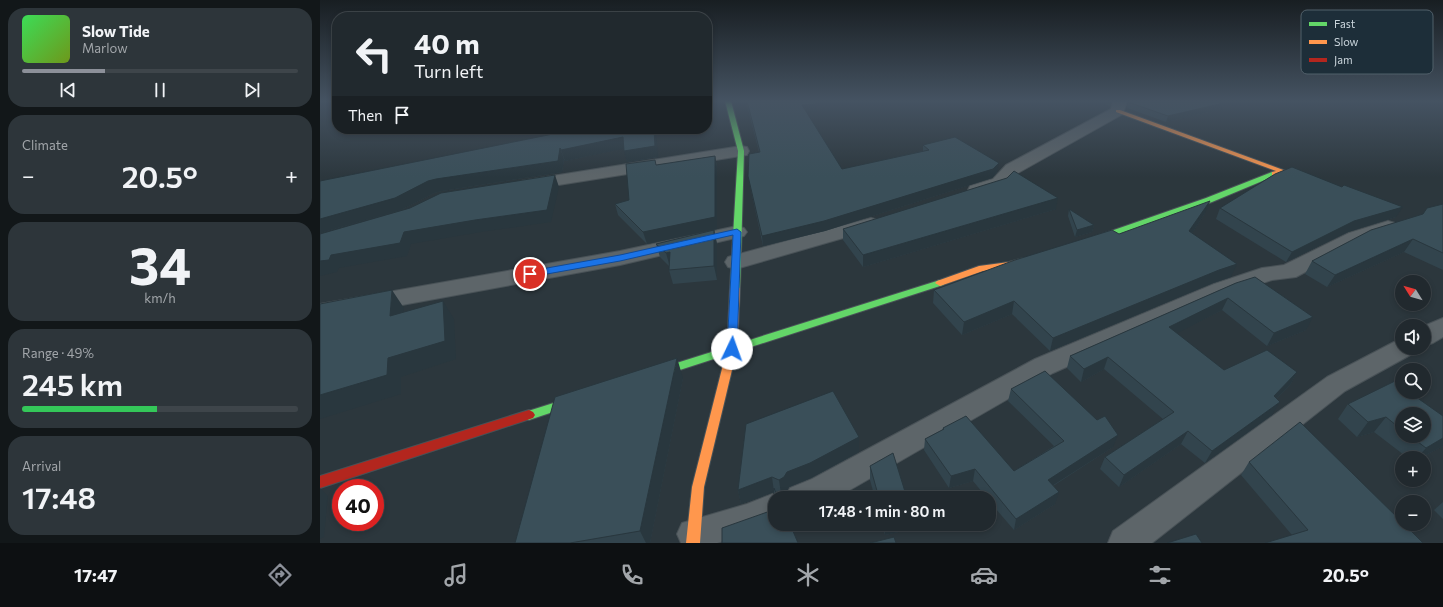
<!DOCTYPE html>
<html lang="en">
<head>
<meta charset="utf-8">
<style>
  :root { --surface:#21292e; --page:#2d353a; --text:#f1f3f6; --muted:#a2a6aa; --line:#3e454a; --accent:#8c9099 }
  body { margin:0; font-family:Commissioner,sans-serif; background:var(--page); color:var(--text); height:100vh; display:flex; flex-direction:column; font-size:15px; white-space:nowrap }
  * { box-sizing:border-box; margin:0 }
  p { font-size:13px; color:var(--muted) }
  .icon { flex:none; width:22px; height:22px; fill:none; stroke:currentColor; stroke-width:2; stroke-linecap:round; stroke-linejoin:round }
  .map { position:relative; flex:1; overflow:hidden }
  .panel { display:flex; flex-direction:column; gap:8px; padding:8px; background:#121719; width:320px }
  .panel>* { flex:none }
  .guide { position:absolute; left:12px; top:12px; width:380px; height:122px; border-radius:16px; box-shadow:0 2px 6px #0003,0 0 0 1px var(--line); background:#21292e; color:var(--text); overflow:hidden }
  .needle { width:26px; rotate:307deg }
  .tools { position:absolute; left:1075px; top:275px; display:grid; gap:8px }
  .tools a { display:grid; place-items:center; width:36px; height:36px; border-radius:50%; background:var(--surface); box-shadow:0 2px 6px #0003,0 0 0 1px var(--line); font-size:20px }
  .speed { position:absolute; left:12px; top:479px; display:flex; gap:8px; font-size:20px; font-weight:700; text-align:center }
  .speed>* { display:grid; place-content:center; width:52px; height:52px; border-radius:50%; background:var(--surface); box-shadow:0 2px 6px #0003,0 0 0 1px var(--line); line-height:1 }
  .speed .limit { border:6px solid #d22; background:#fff; color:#111 }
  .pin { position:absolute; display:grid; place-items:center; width:34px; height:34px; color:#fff; margin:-17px; border:2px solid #fff; border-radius:50%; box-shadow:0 1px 4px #0007 }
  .me { position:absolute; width:44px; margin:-22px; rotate:3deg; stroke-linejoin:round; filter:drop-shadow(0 0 3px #0008) }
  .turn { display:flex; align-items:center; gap:14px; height:84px; padding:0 16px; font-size:18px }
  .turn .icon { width:52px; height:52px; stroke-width:2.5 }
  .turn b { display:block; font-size:28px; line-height:34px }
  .then { display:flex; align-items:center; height:38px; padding:0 16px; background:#0003; gap:8px; font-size:15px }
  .big { font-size:30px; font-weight:600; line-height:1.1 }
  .panel .card { flex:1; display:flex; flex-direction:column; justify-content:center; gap:6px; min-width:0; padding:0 14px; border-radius:16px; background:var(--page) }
  .panel .dial { align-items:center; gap:0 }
  .dial b { font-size:52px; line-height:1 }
  .song { display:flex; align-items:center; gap:12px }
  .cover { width:48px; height:48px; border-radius:6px; background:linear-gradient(135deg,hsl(130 70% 55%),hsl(80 70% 35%)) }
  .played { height:4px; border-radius:2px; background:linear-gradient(90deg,var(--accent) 30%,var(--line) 30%) }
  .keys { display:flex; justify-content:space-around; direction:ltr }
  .heat { display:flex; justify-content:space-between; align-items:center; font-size:22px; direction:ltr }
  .charge { height:6px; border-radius:3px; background:linear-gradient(90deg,#34c759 49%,var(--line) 0) }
  .trip { position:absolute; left:448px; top:491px; width:228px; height:40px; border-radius:16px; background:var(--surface); box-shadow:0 2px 6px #0003,0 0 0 1px var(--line); font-weight:600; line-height:40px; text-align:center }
  .tabs { display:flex; height:64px; justify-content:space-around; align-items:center; background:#0d1012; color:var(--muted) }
  .tabs .icon { width:28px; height:28px }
  .tabs .on { color:var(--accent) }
  .tabs b { font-size:18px; color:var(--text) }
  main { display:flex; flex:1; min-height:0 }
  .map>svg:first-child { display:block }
</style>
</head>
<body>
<main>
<section class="panel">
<div class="card">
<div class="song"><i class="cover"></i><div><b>Slow Tide</b><p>Marlow</p></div></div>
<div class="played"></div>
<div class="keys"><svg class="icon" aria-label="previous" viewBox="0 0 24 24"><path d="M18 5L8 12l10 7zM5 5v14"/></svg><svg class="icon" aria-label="pause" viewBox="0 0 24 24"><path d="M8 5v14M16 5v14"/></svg><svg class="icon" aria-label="next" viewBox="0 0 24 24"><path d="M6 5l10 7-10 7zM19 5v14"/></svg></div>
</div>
<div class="card"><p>Climate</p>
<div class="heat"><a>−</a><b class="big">20.5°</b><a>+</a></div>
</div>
<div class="card dial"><b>34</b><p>km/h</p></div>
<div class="card"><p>Range · 49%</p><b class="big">245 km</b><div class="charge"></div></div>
<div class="card"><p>Arrival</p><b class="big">17:48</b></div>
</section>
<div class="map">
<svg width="1123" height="543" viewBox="0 0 1123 543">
  <rect width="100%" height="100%" fill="#2c373d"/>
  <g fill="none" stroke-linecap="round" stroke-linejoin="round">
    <defs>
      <path id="street" d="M793,101H807L803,114L698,173L685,187L657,196L650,194L648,190L650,186L673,179L686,165L791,109Z
        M421,146L427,147L429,151L427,155L207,190L201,189L198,185L201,181L207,180Z
        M551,218L558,220L561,224L558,228L416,269L408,267L405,262L408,257Z
        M1068,221L1075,223L1078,227L1075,231L1043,241L976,277L952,280L910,294L733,373L516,498H455V523L427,534L397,543H361L357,534L362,523L427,504L455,493L465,497L470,488L492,479L715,359L894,284L942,268L964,265L1029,233Z
        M417,226L424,228L427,232L424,236L300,265L0,320V304L300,251Z
        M1123,318V337L1113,343L1104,346V326Z
        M1082,339V348H1096L1092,354L1025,391L832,543H788L793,531L1007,377L1074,342Z"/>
      <path id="fast" d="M405,101H411L424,151L420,288L415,291L410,288L418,151Z
        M952,172H955L959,174L892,202L771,244H765L764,242L765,240L886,198Z
        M620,280L625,283L623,285L332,379L328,378L327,375L328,372Z
        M262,394L266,395L268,398L266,401L209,420L205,418L203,415L205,412Z"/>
      <path id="slow" d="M796,110H800L966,171L958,176H952V172L956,171L796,112Z
        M704,258L707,259L708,261L707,263L689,268L663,271L620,286L615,283L617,281L659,266L689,262Z
        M415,285L420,288L417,349L384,487L380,543H366L372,487L407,349L410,288Z"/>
      <path id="jam" d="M209,410L213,412L215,415L213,418L0,488V476Z"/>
    </defs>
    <use href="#street" stroke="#495257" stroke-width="2"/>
    <use href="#fast" stroke="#495257" stroke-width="2"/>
    <use href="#slow" stroke="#495257" stroke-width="2"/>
    <use href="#jam" stroke="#495257" stroke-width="2"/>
    <use href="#street" fill="#5d6569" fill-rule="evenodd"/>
    <use href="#fast" fill="#63d668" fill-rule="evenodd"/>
    <use href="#slow" fill="#ff974d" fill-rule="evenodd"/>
    <use href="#jam" fill="#b3261e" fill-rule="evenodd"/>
  </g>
  <path fill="#32444d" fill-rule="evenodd" d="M426,101H495L497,112L487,113L522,169L603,151V145L677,172L672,178L505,231L443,246L430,186L428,176L439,152Z
    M779,101H792L790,106Z
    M808,101L902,109L846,122L807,108Z
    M233,129L338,157L307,162L304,148L245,161L244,159L242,172L122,191L114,193L81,210L0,233L233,134Z
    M395,156L397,167V229L327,244L298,215L295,204L309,200L337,165Z
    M1123,204V270L1084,252L1007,287L985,274L992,261L1103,214Z
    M900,208L1076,217L1028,232L966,262L896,219Z
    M736,209L543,267L523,240V229Z
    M749,209L774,225L772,232L755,237L748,216Z
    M885,213L872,233L911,277L893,283L730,351L692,314L642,335L613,303L614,290L799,234Z
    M394,230L397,244V280L353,284L349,270V266L340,257L336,244Z
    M916,283L986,330L947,346L902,310L856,333L904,370L977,372L970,385L956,399L952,415L885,463L861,444L799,487L780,469L785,457L843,419L784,369L761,382L747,368L750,356Z
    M363,378L330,543H195Z
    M691,389L793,447L733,486L735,504L694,530L669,501V498H667L653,481L629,488L604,450L605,439L622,430L623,428L694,471L734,446L688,401Z
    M1028,404L1123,416V446L1100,458H1088L1054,432L1037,437L1018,419ZM1082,414L1104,436H1082Z
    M426,424L539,452L491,478L469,487L466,491L461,494L456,492L453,510L454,492L421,504L418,490Z
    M929,462L1103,543L972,535L921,475Z
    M550,466L587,498H555L550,480Z
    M1123,502V519L1114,510Z
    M562,524H592V529L565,535Z"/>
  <path fill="#29373e" d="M904,103L902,109L846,122L848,116Z
    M496,104L497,112L483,114L482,105Z
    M334,129H336L338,157L307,162L304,151Z
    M303,137L306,148L245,161L241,150Z
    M240,148L244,159L242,172L122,191L114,193L81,210L0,233V219L108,181Z
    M395,156L397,167V229L327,244L323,232Z
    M679,163L677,172L672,178L505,231L443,246L442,236Z
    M235,175L239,187L231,222L161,232L91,244L87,256L19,268L17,272L0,276V261L11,255Z
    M738,198L736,209L543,267V255Z
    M890,201L885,213L865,244L869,231Z
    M1083,207L1076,217L1028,232L966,262L972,252L1034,221Z
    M774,225L772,232L755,237L757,230Z
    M394,230L397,244V280L394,266Z
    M1093,239L1084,252L1007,287L1015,275Z
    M350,252V267L346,253Z
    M917,264L911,277L893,283L730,351L733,338L899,270Z
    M72,290L84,308L83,334L70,316Z
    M908,298L902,310L844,340L849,327Z
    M123,301L134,319L136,359L81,377V394L0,419V395L68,358Z
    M694,301L692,314L642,335L644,322Z
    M993,317L986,330L947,346L954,333Z
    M788,357L784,369L761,382L764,369Z
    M357,358L363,378L330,543H326L320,531Z
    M977,372L970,385L946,409L954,396Z
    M960,402L952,415L885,463L892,451Z
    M1066,417L1054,432L1037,437L1048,422Z
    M868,431L861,444L799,487L804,475Z
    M798,435L793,447L724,491L728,480Z
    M539,437V452L491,478L469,487L466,491L461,494L459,480L467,472Z
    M1123,438V446L1100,458H1097L1106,448Z
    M655,469L653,481L629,488L631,476Z
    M452,477L454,492L421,504L418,490Z
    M0,488L8,496L4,537L0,539Z
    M739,492L735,504L694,530L696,519Z
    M565,524H592V529L565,535Z"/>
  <path fill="#3a4f59" stroke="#29373e" d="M427,101H495L496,104L482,105L522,169L609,150L603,145L635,137L679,163L673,169L504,221L442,236L428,176L429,154L440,152Z
    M808,101H898L904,103L848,116L808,102Z
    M233,129H334L335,146L304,151L303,137L241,150L240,148L238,161L116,179L108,181L75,198L0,219V181L233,134Z
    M395,156V217L323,232L295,204L309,200L306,164L335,160L336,165Z
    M972,167L1022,187L1024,185L1083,207L1034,221L972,252L900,208L955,174Z
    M694,171L738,198L543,255L523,229L687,178Z
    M235,175L227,210L155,220L84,232L80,243L11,255L9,260L0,261V234L90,208L121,193Z
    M890,201L869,231L917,264L899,270L733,338L694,301L644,322L614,290L695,260L792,230L799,234Z
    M1123,204V253L1093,239L1015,275L992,261L1051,230L1103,214L1107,208Z
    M749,209L774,225L757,230Z
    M394,230V266L349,270L350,252L346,253L336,244Z
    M935,277L993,317L954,333L908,298L849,327L904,370L947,350L977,372L954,396L960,402L892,451L868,431L804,475L785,457L854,412L788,357L764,369L750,356L916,283Z
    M72,290L70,316L123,301L125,341L68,358L67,375L0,395V304Z
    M357,358L320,531L250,543H195L235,397Z
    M725,371L777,420L785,416L798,435L728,480L739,492L696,519L655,469L631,476L605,439L624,429L623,428L646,416L694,471L744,441L691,389Z
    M1075,381L1082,387V392H1089L1123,416V438L1106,448L1090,436H1104V414H1082V430L1066,417L1048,422L1028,404Z
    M513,391L539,437L490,463L467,472L464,477L459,480L452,477L418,490L426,424Z
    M980,422L1082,522V524H1084L1103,543H945L988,530L929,462Z
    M573,453L587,498H559L550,466Z
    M454,488L458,498H455V524H470L478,543H402V528L453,510Z
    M876,534L882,543H847Z
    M574,537L576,543H550Z"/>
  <linearGradient id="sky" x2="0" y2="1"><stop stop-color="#181e22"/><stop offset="0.57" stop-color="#455362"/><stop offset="1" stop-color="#455362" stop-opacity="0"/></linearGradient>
  <rect width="1123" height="177" fill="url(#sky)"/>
  <path fill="#1a73e8" stroke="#114b97" d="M417,229L421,232L417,349L416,352H408L407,349L413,235L300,261L210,277L206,274L210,271L300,255Z"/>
  <rect x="981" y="10" width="132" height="64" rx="6" fill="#1d2e39" stroke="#51606a" stroke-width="1"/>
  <rect x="989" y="22" width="18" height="4" fill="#63d668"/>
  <rect x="989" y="40" width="18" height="4" fill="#ff974d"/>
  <rect x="989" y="58" width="18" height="4" fill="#b3261e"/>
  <g font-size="11" fill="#c9d4db">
    <text x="1014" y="28">Fast</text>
    <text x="1014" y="46">Slow</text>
    <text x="1014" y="64">Jam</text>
  </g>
</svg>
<div class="tools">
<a><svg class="needle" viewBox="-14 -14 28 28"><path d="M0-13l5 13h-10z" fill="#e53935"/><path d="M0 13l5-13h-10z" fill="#a2a6aa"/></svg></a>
<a><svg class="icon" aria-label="sound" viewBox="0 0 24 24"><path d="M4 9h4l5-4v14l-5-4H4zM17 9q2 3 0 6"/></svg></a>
<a><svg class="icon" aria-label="search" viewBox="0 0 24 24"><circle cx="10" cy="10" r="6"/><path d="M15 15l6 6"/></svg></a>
<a><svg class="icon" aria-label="layers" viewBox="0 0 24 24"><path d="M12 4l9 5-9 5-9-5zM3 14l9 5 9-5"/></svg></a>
<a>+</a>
<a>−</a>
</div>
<div class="speed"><div class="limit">40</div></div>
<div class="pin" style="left:210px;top:274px;background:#d93025"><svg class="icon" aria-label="arrive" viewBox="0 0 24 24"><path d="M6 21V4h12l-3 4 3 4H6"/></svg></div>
<svg class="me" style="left:412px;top:349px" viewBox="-20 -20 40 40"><circle r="19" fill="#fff"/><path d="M0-13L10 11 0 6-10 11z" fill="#1a73e8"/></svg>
<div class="trip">17:48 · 1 min · 80 m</div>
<div class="guide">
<div class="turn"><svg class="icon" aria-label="left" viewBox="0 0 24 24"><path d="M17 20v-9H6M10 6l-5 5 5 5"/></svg><div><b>40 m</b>Turn left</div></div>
<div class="then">Then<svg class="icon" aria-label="arrive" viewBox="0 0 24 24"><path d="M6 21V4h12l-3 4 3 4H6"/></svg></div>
</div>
</div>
</main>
<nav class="tabs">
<b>17:47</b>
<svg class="icon on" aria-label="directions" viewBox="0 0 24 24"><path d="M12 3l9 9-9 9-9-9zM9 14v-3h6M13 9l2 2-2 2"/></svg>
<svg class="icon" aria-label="music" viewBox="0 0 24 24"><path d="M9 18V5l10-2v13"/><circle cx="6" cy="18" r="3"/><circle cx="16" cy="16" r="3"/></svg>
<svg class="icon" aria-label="phone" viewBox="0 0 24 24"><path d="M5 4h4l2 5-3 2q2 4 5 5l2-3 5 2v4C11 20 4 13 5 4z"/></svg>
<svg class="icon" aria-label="climate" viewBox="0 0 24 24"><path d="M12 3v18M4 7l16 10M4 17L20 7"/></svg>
<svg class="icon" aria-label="car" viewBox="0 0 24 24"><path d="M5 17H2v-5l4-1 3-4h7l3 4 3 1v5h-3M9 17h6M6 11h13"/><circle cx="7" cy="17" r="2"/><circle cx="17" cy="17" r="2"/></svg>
<svg class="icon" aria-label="filters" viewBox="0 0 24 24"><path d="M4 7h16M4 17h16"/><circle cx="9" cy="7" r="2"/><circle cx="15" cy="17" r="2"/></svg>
<b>20.5°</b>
</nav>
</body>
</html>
